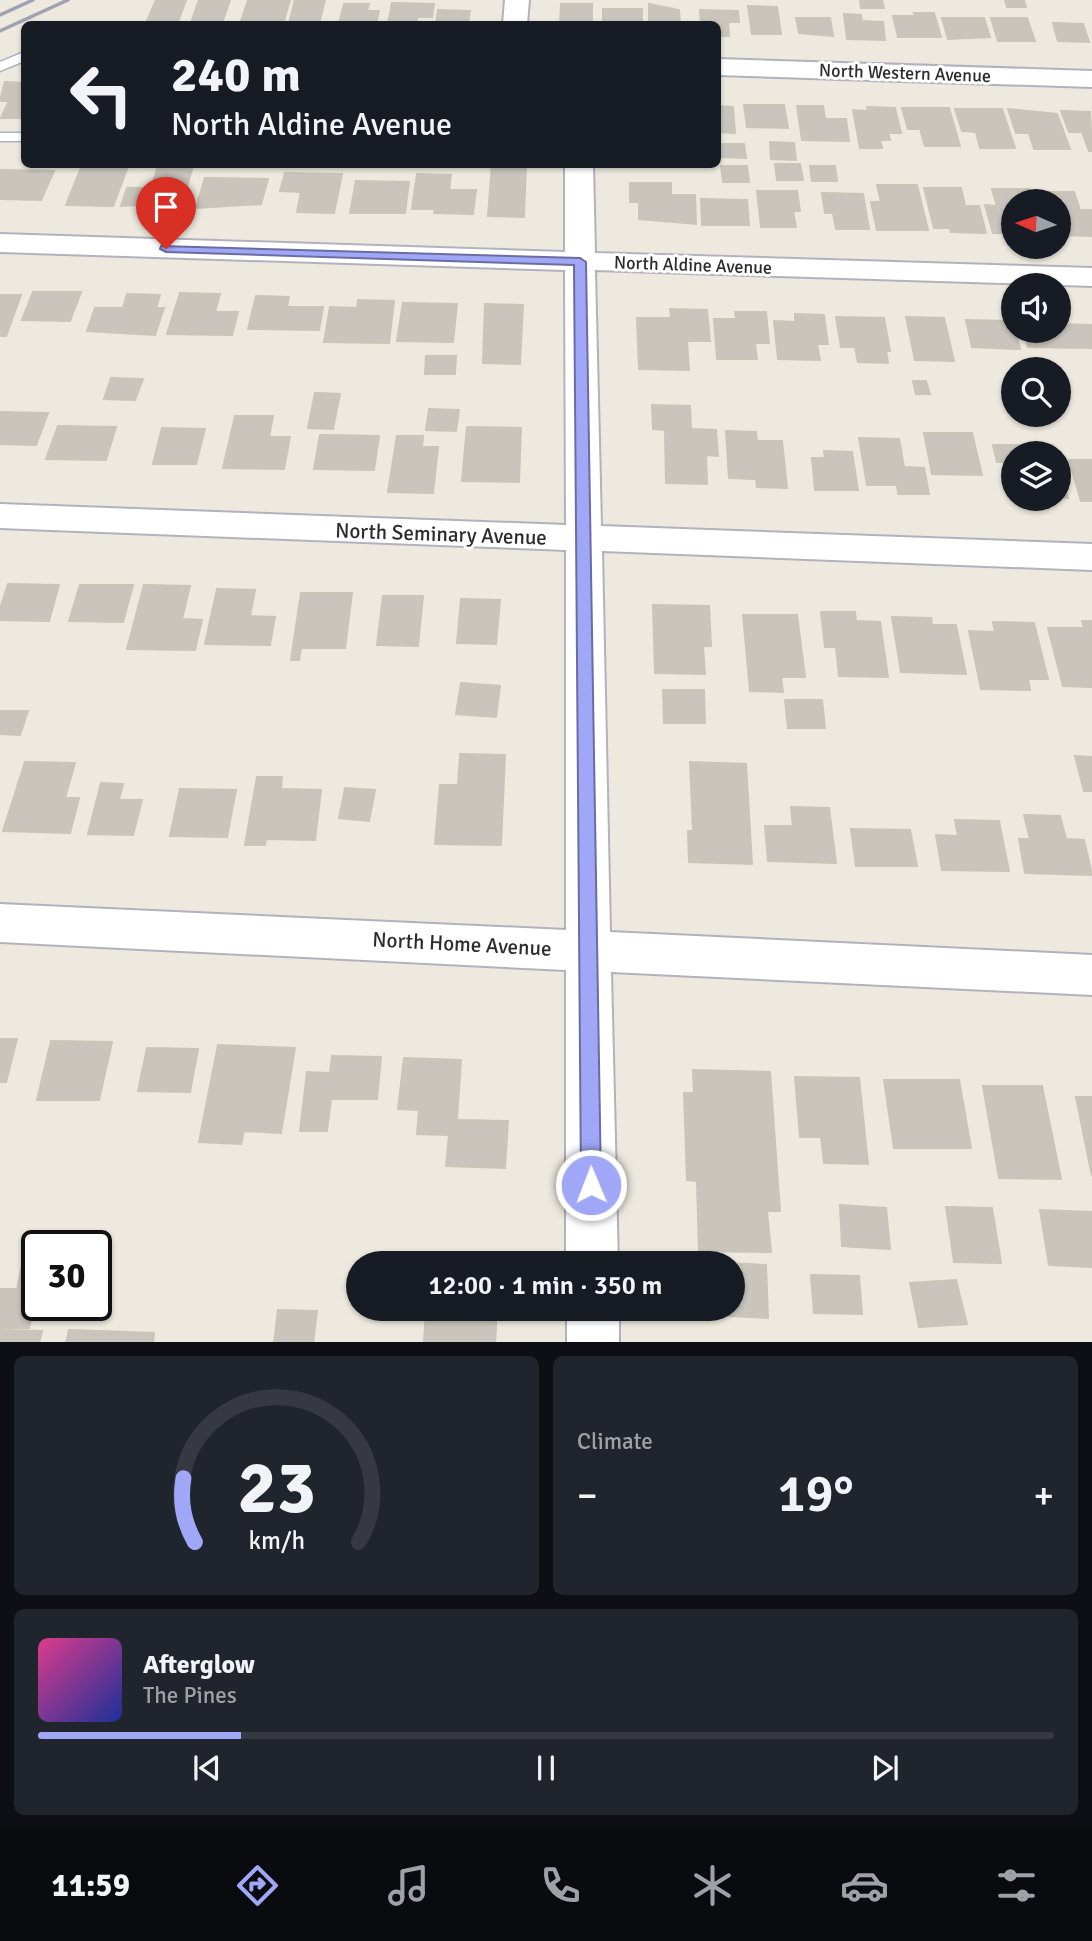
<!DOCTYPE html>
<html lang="en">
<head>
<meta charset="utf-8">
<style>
  :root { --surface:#171b24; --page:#20242c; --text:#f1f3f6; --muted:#9ea1a6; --line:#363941; --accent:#a1a7f7 }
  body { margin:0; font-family:Signika,sans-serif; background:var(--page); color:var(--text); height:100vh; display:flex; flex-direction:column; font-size:26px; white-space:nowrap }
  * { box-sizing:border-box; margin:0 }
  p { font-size:23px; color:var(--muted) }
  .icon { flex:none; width:38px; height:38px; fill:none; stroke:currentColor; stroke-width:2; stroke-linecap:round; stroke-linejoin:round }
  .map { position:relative; height:1342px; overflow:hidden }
  .drawer { display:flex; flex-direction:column; gap:14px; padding:14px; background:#0d0f14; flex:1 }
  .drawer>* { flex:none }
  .guide { position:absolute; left:21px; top:21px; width:700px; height:147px; border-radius:10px; box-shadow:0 2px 5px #0004; background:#171b24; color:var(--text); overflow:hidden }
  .needle { width:46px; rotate:273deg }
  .tools { position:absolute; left:1001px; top:189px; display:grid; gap:14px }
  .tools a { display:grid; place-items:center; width:70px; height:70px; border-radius:50%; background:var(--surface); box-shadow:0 2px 5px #0004; font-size:35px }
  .speed { position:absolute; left:21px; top:1230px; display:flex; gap:14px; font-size:35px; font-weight:700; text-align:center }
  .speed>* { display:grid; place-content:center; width:91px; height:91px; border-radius:50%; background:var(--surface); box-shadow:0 2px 5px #0004; line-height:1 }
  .speed .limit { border:4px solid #111; border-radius:10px; background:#fff; color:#111 }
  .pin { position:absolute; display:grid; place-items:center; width:60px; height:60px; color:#fff; margin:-72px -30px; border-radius:50% 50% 50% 0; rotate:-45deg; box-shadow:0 0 7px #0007 }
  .pin .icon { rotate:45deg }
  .me { position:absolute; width:77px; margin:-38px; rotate:359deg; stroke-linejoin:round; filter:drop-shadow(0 0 5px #0008) }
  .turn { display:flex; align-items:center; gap:24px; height:147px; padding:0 35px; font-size:32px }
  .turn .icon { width:91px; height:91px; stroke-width:2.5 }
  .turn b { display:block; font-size:49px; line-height:60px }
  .big { font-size:52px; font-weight:600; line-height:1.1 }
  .drawer .tile { flex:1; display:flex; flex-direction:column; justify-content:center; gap:10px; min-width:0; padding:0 24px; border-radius:10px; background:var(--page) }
  .drawer .dial { align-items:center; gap:0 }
  .dial svg { height:182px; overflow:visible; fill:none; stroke:var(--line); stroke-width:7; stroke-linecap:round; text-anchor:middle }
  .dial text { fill:var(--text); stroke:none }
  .song { display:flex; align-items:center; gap:21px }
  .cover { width:84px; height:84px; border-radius:10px; background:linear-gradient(135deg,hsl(330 70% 55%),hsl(230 70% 35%)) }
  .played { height:7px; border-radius:4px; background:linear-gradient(90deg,var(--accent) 20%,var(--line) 20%) }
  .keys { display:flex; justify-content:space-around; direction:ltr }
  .heat { display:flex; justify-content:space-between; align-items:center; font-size:38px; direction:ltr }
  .drawer .tiles { flex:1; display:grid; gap:14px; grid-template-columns:1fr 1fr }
  .tile:last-child { grid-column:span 2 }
  .trip { position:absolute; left:346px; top:1251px; width:399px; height:70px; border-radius:35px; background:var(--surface); box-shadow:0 2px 5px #0004; font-weight:600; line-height:70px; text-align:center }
  .tab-bar { display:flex; height:112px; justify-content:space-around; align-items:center; background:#090b0e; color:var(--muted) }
  .tab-bar .icon { width:49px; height:49px }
  .tab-bar .current { color:var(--accent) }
  .tab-bar b { font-size:32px; color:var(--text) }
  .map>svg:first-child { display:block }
</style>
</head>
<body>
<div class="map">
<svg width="1092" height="1343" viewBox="0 0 1092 1343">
  <rect width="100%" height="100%" fill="#ede9de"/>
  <path fill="#c9c5bd" stroke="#c9c5b7" stroke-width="2" d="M156,0H186L178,22L147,21Z
    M199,0H230L222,23H191Z
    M248,0H290L283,24L241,21Z
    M295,0H325L319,23L289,24Z
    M860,0H882L884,8H861Z
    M1005,0H1024L1026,7H1007Z
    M392,3L434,4L432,17H417L416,24H388Z
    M344,4H369L367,11H379L376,24H339Z
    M561,4H592V24H560Z
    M649,4L679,10L680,24H649Z
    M748,6L777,7L781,34H752Z
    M603,9H642V24H603Z
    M438,10L470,11L468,24H436Z
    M700,10L738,11L739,22H728L729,36H718V24H701Z
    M914,13H934L941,37H898L893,16H915Z
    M844,14L861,15L862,21L883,22L885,40L847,39Z
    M796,18H830L833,36L799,33Z
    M942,18H984L990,37L948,39Z
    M991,18H1027L1035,41H998Z
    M1053,23L1083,24L1089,42L1058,41Z
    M5,82L24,83V118H1L9,101H0Z
    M744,105H784L788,128L747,127Z
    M718,106L733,107L735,133L718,132Z
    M797,106H823L825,119H846L849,141L802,140Z
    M867,107L895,108L901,133H888L890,140H880L882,148H860L853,110L868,111Z
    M902,108H949L960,146H925L920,129H908Z
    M955,109H1002L1015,148H980L976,132L962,131Z
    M1008,109L1057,114L1070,149H1034L1029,133H1016Z
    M1061,111L1090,112L1092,151H1089L1082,132H1069Z
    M770,142L794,143L796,160L771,159Z
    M718,144H744L746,158L720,157Z
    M492,164H526L524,217L488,216Z
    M775,164H800L803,180H777Z
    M158,166H193L182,203L121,206L127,188H151Z
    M721,166H747L749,182H723Z
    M810,166H835L837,181H812Z
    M81,168L127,169L113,206L66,205Z
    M0,170L54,171L41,200L0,199Z
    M285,173L342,174L334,213L297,212L301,192L280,191Z
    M417,174L451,175L449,190H476L473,214L434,213L435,209H412Z
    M205,178L268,179L261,204L196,208Z
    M356,181L409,182L405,213H350Z
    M630,183H671V195H695L696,224L639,219V202H630Z
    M877,185H917L928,230H877L871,202H881Z
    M924,188H961L965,206H979L986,233L951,232L950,228H934Z
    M992,189H1029L1033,201H1013V233H993L985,205L997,206Z
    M757,191H797L800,211H793L796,227H761Z
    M1037,192H1074L1080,210H1092V236L1059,235V201H1040Z
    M822,193L863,194L869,229H836L833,213H825Z
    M701,199L747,200L749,225H702Z
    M33,292H81L70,321L22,320Z
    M180,293L220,294L215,312H238L232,335L167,334Z
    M127,294L160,295L156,308H164L155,335L87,331L95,308H123Z
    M0,295H21L6,336H0Z
    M256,296L289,297L287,307H323L319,330L248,329Z
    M358,300L394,301L389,343L324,342L330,307L357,308Z
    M403,303L457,304L453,342L397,341Z
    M485,304L523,305L520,364L483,363Z
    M670,309L707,310L710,341H687L689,370L639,369L637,318H671Z
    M735,312H766L769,343H755L757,359H717L714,319H736Z
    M795,314L824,315L828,344H817L820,360L778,359L774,321L795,322Z
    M836,317L884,318L890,351H886L888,363L858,362L855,347H841Z
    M906,317L944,318L954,361L915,360Z
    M966,320L1013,321L1020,349L972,347Z
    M1059,324L1092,325V348L1028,347L1023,331H1059Z
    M426,356H456L455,374H425Z
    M111,378L143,379L135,400L104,399Z
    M913,381H926L930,394H916Z
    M315,393L340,394L333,429L308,428Z
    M652,405L690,406L691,429L716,430L718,456L706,455L707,484L666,483L665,430L653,429Z
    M429,409L459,410L456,431L426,430Z
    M0,412L48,413L36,445L0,444Z
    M235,416H273L269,437H290L284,469L223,468Z
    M58,426L116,427L106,460L46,459Z
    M467,427L521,428L519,482L462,481Z
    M162,428L205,429L196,464H153Z
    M726,431L756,432L757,441H782L787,488L757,487L756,479L729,478Z
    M924,433H972L982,475L932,474Z
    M320,435L379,436L374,470L314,469Z
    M397,436H423L422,447H438L433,493L388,492Z
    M859,438L899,439L904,467L924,468L929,494H898L897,485H867Z
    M993,445H1053L1055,453H1013V465V462H997Z
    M824,451L852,452L858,490H815L812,458H825Z
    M1069,460H1092V501H1081Z
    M1059,466L1068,498H1059Z
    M8,584L59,585L49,621L0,620V609Z
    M80,585H133L123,622L69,621Z
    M144,585L190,586L182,619L202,620L195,650L127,649Z
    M217,589L255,590L250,616L275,617L270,645L205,644Z
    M301,593H352L345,648H301L299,660H291Z
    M383,596H423L418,646L377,645Z
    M461,599L500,600L496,644L457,643Z
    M653,605L709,606L711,646H703L705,674L655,673Z
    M821,612H855L856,621L880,622L888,677L839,676L836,647H825Z
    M743,615H797L805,677H781L783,692L750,691Z
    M892,617L931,618L932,625H956L966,674L901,672Z
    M1082,621H1092V687L1063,686L1048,628H1084Z
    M993,622L1034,623L1048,679H1028L1030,690L981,689L969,631L995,632Z
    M461,683L500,686L496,717L456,714Z
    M663,690H704L705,723H664Z
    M785,700H822L825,728H788Z
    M0,711H28L20,735L0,734Z
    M460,754L505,755L501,845L435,844L440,785H458Z
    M1075,756L1092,757V791H1084Z
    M25,762L75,763L65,798H79L70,833L3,831Z
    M690,762L746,764L752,864L689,862L688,831H693Z
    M257,777H282L281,789L321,790L315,840L266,839L265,845H245Z
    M101,783L123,784L119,800H142L133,835L88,834Z
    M345,788L375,790L369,821L339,818Z
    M180,789L236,790L227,837L170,836Z
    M791,807L829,808L836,863L768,861L765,826H793Z
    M1024,815L1060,816L1066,839L1084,840L1092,875L1025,873L1019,839H1030Z
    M955,820L999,821L1009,871L942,870L936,835L958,836Z
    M851,829L910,830L917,866H856Z
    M0,1039H17L6,1082H0Z
    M51,1041L112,1042L99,1100H37Z
    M218,1045L295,1048L281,1133L244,1131L241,1144L199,1142Z
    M147,1048L198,1049L190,1092L138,1091Z
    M332,1056L381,1057L377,1099H331L327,1131H300L307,1072L330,1073Z
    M404,1058L461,1060L457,1120L508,1121L505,1168L446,1166L449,1135L417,1134L419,1110L398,1109Z
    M693,1070L770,1072L780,1211H767L771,1252L699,1251L697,1181L687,1180L684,1093H694Z
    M795,1077L859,1078L868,1164L824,1163L821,1137H800Z
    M884,1080H959L971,1148H894Z
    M983,1086H1042L1061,1179L999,1178Z
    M1076,1097H1092V1176Z
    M840,1205L886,1208L890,1249L842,1246Z
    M946,1207L992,1208L1001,1263L954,1262Z
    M1040,1210L1092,1212V1267L1049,1265Z
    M28,1238H76L75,1246H37V1293L29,1328H0V1289H17Z
    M712,1262L766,1265L768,1318L713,1315V1309H733V1264Z
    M811,1275L859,1276L862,1314L814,1313Z
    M956,1280L967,1324L919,1327L910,1283Z
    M426,1309H497L495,1343H424Z
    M278,1310L317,1311L313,1343H274Z
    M0,1330L42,1331L39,1343H0Z
    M69,1330L154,1333L153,1343H66Z"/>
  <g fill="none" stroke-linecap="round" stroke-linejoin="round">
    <defs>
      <path id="lane" d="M24,52V61L0,71V62Z
        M0,133H24V141H0Z"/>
      <path id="street" d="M505,0H529L527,24H503Z
        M718,59L1092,71V87L718,75Z
        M565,164H593L595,253L1092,268V286L595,270L601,526L1092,544V570L602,551L610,932L1092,955V995L611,972L618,1264H566V970L0,942V904L566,930V550L0,528V504L566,525L565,270L0,252V234L565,252Z
        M567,1309H619V1343H567Z"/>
    </defs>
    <use href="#lane" stroke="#b2b2bf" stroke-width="3"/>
    <use href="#street" stroke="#b2b2bf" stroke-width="4"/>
    <use href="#lane" fill="#fff" fill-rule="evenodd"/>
    <use href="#street" fill="#fff" fill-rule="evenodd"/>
    <path stroke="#a1a1b6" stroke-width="3.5" d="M0,15L33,0
      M0,31L68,0"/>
  </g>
  <path fill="#a1a7f7" stroke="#696da1" stroke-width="2" d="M161,246L580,258L586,262L601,1185L598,1192L591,1195L584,1192L581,1185L574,265L166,252L160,249Z"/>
  <g text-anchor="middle" stroke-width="6" stroke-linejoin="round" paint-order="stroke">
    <g font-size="18" fill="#2c2c2c" stroke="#fff">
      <text transform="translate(905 73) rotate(2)" y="6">North Western Avenue</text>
      <text transform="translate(693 265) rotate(2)" y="6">North Aldine Avenue</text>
    </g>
    <g font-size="21" fill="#2c2c2c" stroke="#fff">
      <text transform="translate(441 534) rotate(2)" y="7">North Seminary Avenue</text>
      <text transform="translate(462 944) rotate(3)" y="7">North Home Avenue</text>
    </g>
  </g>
</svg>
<div class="tools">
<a><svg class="needle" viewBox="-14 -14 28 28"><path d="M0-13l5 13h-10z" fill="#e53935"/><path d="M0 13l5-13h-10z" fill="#9ea1a6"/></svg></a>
<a><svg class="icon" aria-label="sound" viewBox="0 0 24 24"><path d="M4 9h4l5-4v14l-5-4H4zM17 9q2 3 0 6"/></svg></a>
<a><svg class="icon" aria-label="search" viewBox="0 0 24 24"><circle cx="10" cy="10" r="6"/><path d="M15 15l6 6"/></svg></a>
<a><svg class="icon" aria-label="layers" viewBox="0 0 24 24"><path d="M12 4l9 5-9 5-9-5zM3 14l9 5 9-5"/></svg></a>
</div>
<div class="speed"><div class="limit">30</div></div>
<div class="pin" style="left:166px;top:249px;background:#d93025"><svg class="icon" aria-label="arrive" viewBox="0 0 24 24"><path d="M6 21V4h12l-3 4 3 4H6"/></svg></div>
<svg class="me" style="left:591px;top:1185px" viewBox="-20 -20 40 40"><circle r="17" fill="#a1a7f7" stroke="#fff" stroke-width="3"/><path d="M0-11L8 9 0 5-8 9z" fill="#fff"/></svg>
<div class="trip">12:00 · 1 min · 350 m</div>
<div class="guide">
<div class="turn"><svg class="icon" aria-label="left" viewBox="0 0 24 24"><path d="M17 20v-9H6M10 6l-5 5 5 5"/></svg><div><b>240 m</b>North Aldine Avenue</div></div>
</div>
</div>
<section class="drawer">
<div class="tiles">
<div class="tile dial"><svg viewBox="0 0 100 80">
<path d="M14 69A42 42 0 1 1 86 69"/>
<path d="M14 69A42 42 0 0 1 9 41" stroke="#a1a7f7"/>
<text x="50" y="56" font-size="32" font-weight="700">23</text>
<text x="50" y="72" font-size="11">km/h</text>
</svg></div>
<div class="tile"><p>Climate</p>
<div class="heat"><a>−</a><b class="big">19°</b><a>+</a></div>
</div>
<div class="tile">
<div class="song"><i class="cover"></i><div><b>Afterglow</b><p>The Pines</p></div></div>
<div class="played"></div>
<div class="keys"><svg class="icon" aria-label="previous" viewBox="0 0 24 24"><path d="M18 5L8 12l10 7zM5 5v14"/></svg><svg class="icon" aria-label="pause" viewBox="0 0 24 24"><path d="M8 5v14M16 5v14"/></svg><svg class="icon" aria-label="next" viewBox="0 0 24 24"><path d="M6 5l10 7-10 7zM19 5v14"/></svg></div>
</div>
</div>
</section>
<nav class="tab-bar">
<b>11:59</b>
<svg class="icon current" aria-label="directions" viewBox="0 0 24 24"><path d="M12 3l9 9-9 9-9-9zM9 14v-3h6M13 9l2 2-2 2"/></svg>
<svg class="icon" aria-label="music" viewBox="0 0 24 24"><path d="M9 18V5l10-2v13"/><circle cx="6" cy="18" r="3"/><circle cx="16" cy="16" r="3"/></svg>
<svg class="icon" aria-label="phone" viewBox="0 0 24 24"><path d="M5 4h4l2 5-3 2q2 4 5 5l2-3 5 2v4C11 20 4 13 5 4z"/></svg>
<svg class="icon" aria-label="climate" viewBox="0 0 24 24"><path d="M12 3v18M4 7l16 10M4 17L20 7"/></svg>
<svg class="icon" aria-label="car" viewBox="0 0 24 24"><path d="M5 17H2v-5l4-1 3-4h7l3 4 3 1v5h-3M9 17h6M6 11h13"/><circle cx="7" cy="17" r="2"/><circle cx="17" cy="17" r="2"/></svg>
<svg class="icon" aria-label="filters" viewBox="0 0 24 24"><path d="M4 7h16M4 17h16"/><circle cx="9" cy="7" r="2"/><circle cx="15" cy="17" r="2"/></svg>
</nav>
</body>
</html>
